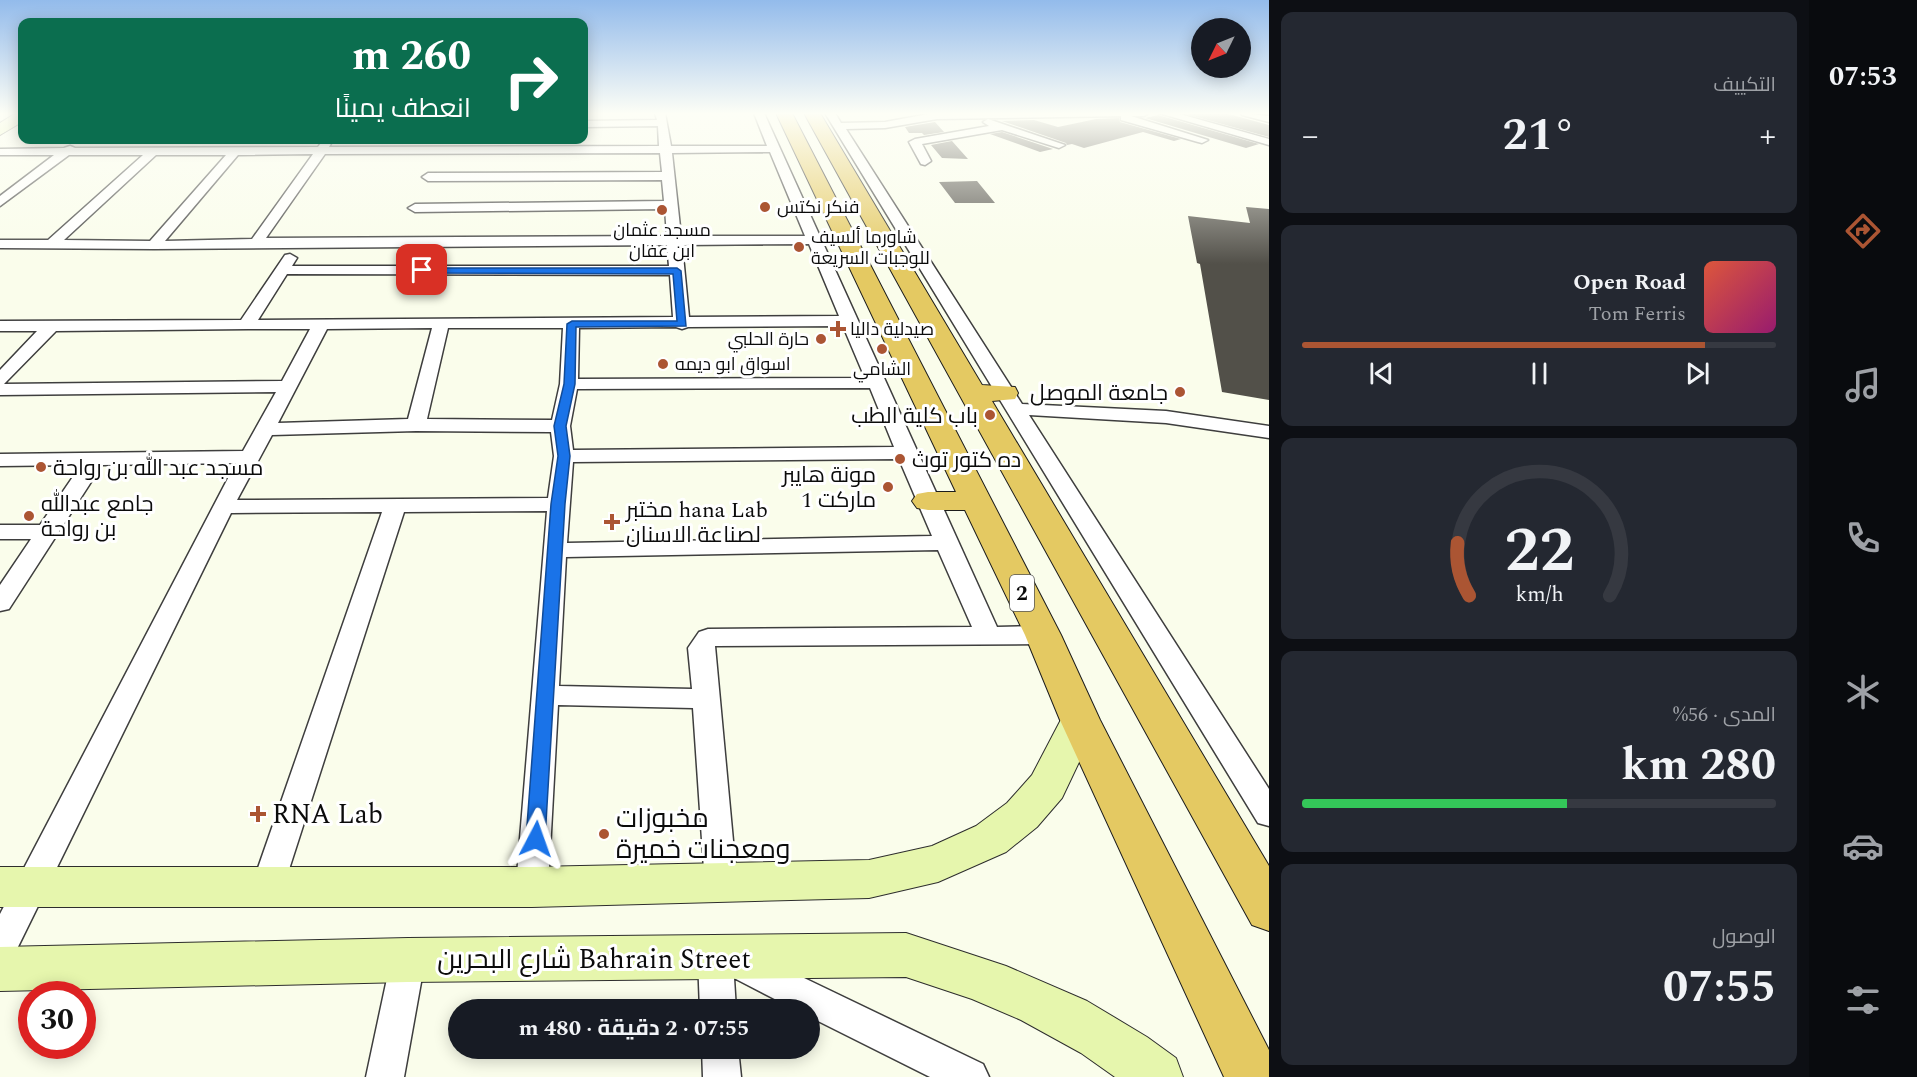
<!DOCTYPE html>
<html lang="ar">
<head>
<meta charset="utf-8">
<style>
  :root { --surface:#171b24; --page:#242831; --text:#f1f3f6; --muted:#9ea1a6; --line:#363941; --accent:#ab5533 }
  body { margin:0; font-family:Spectral,Cairo,serif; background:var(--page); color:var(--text); direction:rtl; height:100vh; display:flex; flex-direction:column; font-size:22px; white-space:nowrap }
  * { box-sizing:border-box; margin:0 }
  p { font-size:20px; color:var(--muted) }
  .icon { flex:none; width:33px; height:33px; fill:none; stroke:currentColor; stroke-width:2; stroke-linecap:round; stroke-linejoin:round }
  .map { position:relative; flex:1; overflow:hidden; direction:ltr }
  .sheet { display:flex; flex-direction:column; gap:12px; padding:12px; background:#0d0f14; width:540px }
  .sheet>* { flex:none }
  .guide { position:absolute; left:18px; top:18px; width:570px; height:126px; border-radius:12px; box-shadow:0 3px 15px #0003; direction:rtl; background:#0b6e4f; color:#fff; overflow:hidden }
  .needle { width:39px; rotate:227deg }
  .buttons { position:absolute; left:1191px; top:18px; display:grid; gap:12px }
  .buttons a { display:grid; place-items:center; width:60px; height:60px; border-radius:50%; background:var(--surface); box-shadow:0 3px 15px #0003; font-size:30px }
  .speed { position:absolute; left:18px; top:981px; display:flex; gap:12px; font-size:30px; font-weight:700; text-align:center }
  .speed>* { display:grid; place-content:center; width:78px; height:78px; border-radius:50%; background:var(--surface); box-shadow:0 3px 15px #0003; line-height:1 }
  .speed .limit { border:9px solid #d22; background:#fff; color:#111 }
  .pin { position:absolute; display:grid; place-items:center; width:51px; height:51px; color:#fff; margin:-26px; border-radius:12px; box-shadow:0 3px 9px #0006 }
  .me { position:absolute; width:66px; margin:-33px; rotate:4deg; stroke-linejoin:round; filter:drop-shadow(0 0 4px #0008) }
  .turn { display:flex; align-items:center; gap:21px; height:126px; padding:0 18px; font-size:27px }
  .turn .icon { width:78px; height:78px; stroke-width:2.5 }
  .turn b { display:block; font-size:42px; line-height:51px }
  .big { font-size:45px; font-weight:700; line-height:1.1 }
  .sheet .widget { flex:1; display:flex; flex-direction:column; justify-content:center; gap:9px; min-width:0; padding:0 21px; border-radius:12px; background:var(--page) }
  .sheet .dial { align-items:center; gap:0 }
  .dial svg { height:156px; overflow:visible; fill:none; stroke:var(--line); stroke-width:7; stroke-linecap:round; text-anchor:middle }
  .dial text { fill:var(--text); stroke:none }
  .song { display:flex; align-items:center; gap:18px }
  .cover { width:72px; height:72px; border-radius:9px; background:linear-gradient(135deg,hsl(10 70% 55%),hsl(320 70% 35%)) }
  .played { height:6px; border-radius:3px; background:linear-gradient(90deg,var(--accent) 85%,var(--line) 85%) }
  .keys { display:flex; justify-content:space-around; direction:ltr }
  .heat { display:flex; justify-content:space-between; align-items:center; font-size:33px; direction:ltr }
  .charge { height:9px; border-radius:4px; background:linear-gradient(90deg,#34c759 56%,var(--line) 0) }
  .trip { position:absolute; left:448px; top:999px; width:372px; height:60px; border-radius:30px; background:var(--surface); box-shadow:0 3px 15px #0003; font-weight:700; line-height:60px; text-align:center; direction:rtl }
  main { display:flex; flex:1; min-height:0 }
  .menu { display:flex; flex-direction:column; width:108px; justify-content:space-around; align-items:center; background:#090b0e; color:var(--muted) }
  .menu .icon { width:42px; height:42px }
  .menu .active { color:var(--accent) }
  .menu b { font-size:27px; color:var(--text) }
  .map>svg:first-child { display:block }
</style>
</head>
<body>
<main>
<nav class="menu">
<b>07:53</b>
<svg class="icon active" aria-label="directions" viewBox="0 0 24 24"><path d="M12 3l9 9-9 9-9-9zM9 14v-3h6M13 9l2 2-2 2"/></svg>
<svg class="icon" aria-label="music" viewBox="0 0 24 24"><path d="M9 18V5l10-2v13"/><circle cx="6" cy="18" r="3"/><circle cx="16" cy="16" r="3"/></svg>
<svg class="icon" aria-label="phone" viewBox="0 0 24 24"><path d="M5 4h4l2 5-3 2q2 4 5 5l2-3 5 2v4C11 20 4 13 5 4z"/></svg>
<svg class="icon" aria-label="climate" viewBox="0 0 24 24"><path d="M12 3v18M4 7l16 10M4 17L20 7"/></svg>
<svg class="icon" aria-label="car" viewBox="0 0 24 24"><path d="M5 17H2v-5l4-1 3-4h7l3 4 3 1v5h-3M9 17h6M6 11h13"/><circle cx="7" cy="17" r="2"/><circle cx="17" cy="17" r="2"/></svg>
<svg class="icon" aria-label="filters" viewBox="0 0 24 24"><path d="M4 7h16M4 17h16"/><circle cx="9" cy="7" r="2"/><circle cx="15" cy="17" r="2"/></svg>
</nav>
<section class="sheet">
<div class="widget"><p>التكييف</p>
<div class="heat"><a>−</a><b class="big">21°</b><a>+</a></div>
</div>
<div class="widget">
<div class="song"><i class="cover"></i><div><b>Open Road</b><p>Tom Ferris</p></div></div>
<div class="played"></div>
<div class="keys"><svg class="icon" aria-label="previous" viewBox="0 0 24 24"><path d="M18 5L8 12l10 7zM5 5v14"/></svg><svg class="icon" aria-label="pause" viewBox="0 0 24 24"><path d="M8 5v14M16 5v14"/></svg><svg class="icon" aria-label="next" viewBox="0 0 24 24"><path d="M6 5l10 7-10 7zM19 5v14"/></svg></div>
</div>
<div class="widget dial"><svg viewBox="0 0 100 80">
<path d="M14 69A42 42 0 1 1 86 69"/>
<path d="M14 69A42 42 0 0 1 8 42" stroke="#ab5533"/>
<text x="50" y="56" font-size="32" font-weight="700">22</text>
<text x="50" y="72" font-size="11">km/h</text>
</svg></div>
<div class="widget"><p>المدى · 56%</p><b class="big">280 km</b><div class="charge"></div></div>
<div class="widget"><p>الوصول</p><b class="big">07:55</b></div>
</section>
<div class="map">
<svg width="1269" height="1077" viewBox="0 0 1269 1077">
  <rect width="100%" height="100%" fill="#fafdeb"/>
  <path fill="#525049" d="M1225,113L1269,125V137L1186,114Z
    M1158,115L1259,144L1246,148L1145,118Z
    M1119,118L1120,122L1181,139L1174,141L1143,132L1084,148L1072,144L1067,145L1066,143L1002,121L1034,120L1058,127L1096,119Z
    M935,122L944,132L924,135L922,133H909L905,127Z
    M1002,132L1053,149L1040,152L990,134Z
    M952,141L968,159L942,158L931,145Z
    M977,181L995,203H955L939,182Z
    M1246,207L1269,209V400L1222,392L1200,264L1197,263L1188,216L1250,223Z"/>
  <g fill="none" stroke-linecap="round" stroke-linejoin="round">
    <defs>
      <path id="street" d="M655,113H665L671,146H767L754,113H764L997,627L1043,626L1052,629L1056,635L1052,641L1043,644L715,646L737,884L732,894L721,898L710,894L705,884L693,708L558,705L548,887L543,897L532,901L521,897L516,887L547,511L404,512L283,888L278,898L267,902L256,898L251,888L382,512L231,513L12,959L0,964V914L236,463L102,465L9,609L0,611V585L31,539H0V525H40L81,465L0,466V454L243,451L276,392L0,395V370L37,331H0V321L241,320L285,255L290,254L297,258L292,266H669L667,245L154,249L0,248V240H48L143,155H69L0,206V196L54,155H0V149L64,148L70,146L75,148L318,147L323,140H333L329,147L659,146L658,126L584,127V121L657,120ZM770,152L805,236H681L672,153ZM660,153L662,172L428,173L422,177L428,181L662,180L664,201L415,204L408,208L415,212L665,209L667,236L266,238L325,154ZM313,154L252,239L165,241L238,155ZM156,155H226L150,241L64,240ZM809,244L839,316L689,317L682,245ZM287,274L670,275L673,317L258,320ZM843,326L865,378L578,379L579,328L676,327L682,329L688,327ZM432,328L408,419L278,423L327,329ZM448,328H563L560,384L552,420L427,419ZM248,329H310L282,381L4,384L56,331ZM870,388L894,447L573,450L570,426L577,389ZM416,431L551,432L554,456L548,498L237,500L272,435ZM899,459L932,536L567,543L573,462ZM938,550L972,627L708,629L699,632L688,648L692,689L559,686L566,557Z
        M825,113H835L841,123L885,122L934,113H1149L1144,116H1131L1208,140L1202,143L1198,142L1121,120V116L937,119L885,128L846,129L1022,404L1166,411L1269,426V438L1166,423L1029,415L1269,789V826L1258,823Z
        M1159,113H1176L1269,139V145Z
        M1241,113L1269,116V122L1242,115Z
        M988,119L1065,145L1059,148L1002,130L922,144L931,161L925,165L921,164L909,142L915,139L989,126L983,122Z
        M715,942L727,947L730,954L742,949L754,954L983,1064L989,1077H930L810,1017V1010H796L734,978L736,1010H700L698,958L703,947Z
        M408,944L420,949L425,960L404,1077H366L391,960L396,949Z
        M702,1048H738L741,1077H703Z"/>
      <path id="secondary" d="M16,113H22V122L0,135V123Z
        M1080,706L1094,710L1099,720L1062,798L1037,827L1006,852L938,882L869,898L532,907H0V867H532L869,860L932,846L976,826L1007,803L1032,775L1066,710Z
        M906,933L1006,966L1087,1001L1147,1037L1176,1058L1183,1077H1115L1081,1053L1021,1020L972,999L906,977L408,982L0,991V947L408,938Z"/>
      <path id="highway" d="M776,113H792L1061,635L1100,720L1269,1050V1077H1224L1060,720L1025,635L965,510H928L917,508L912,501L917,494L928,492H956Z
        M804,113H820L982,385L1015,387L1018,393L1015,399L992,401L1269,866V931L1252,925Z"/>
    </defs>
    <use href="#street" stroke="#3e3e3e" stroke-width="3"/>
    <use href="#secondary" stroke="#2d2d2d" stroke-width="2"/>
    <use href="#highway" stroke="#1c1c1c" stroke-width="2"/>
    <use href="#street" fill="#fff" fill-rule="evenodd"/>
    <use href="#secondary" fill="#e6f6ad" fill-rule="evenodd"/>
    <use href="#highway" fill="#e4c962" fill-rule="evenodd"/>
  </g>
  <linearGradient id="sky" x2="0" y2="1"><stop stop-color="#93bbeb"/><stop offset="0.43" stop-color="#fdfef6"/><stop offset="1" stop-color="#fdfef6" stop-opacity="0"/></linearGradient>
  <rect width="1269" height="264" fill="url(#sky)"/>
  <path fill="#1a73e8" stroke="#114b97" stroke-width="1.5" d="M419,268H677L681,271L686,326L576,327L575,384L566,426L570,456L565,504L545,839L542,844L536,847L529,844L526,839L551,504L558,456L554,426L564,384L567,324L572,321H677L673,274L422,273L417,270Z"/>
  <g fill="#ab5533" stroke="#fff" stroke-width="2">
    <circle cx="765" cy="207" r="6"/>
    <circle cx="662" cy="210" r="6"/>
    <circle cx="799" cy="247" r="6"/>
    <path d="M835 320h6v6h6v6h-6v6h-6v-6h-6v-6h6z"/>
    <circle cx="821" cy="339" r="6"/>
    <circle cx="882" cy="349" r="6"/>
    <circle cx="663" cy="364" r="6"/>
    <circle cx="1180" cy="392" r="6"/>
    <circle cx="990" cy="415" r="6"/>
    <circle cx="900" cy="459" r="6"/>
    <circle cx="41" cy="467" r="6"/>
    <circle cx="888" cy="487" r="6"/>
    <circle cx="29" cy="516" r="6"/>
    <path d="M609 513h6v6h6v6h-6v6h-6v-6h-6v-6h6z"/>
    <path d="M255 805h6v6h6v6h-6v6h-6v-6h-6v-6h6z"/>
    <circle cx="604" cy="834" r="6"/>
  </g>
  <g text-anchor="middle" stroke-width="6" stroke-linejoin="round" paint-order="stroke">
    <g font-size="18" fill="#0b0b0b" stroke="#fff" text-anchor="start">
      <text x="777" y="213">فنكر نكتس</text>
      <text x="662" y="236" text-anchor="middle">مسجد عثمان<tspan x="662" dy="21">ابن عفان</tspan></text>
      <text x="811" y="243">شاورما ألسيف<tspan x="811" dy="21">للوجبات السريعة</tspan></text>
      <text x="850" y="335">صيدلية داليا</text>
      <text x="809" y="345" text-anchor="end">حارة الحلبي</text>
      <text x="675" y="370">اسواق ابو ديمه</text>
      <text x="882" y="375" text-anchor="middle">الشامي</text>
    </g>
    <rect fill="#fff" stroke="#545454" stroke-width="1.5" x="1010" y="575" width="24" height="36" rx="4.5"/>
    <g font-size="21" font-weight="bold" fill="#0b0b0b">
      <text x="1022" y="600">2</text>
    </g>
    <g font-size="22" fill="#0b0b0b" stroke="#fff" text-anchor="start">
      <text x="1168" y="400" text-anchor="end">جامعة الموصل</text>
      <text x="978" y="423" text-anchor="end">باب كلية الطب</text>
      <text x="912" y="467">ده كتور توث</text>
      <text x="53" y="475">مسجد عبد الله بن رواحة</text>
      <text x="876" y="482" text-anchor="end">مونة هايبر<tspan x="876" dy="25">ماركت 1</tspan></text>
      <text x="41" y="511">جامع عبدالله<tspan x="41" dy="25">بن رواحة</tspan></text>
      <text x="626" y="517">مختبر hana Lab<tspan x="626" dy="25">لصناعة الاسنان</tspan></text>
    </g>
    <g font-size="27" fill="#0b0b0b" stroke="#fff" text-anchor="start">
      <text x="272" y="823">RNA Lab</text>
      <text x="616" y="827">مخبوزات<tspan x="616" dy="31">ومعجنات خميرة</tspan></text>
    </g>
    <g font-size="27" fill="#0b0b0b" stroke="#fff">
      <text x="594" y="968">شارع البحرين Bahrain Street</text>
    </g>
  </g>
</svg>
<div class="buttons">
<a><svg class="needle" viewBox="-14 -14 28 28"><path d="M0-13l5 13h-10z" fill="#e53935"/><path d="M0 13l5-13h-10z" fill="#9ea1a6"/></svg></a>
</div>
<div class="speed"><div class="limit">30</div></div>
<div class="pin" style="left:422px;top:270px;background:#d93025"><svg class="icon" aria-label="arrive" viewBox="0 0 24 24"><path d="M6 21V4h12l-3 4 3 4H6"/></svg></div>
<svg class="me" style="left:536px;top:839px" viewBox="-20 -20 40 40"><path d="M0-17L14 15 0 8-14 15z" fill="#1a73e8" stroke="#fff" stroke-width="4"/></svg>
<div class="trip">07:55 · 2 دقيقة · 480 m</div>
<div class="guide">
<div class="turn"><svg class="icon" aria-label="right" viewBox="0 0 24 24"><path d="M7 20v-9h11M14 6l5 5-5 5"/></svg><div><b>260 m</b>انعطف يمينًا</div></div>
</div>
</div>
</main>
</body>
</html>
